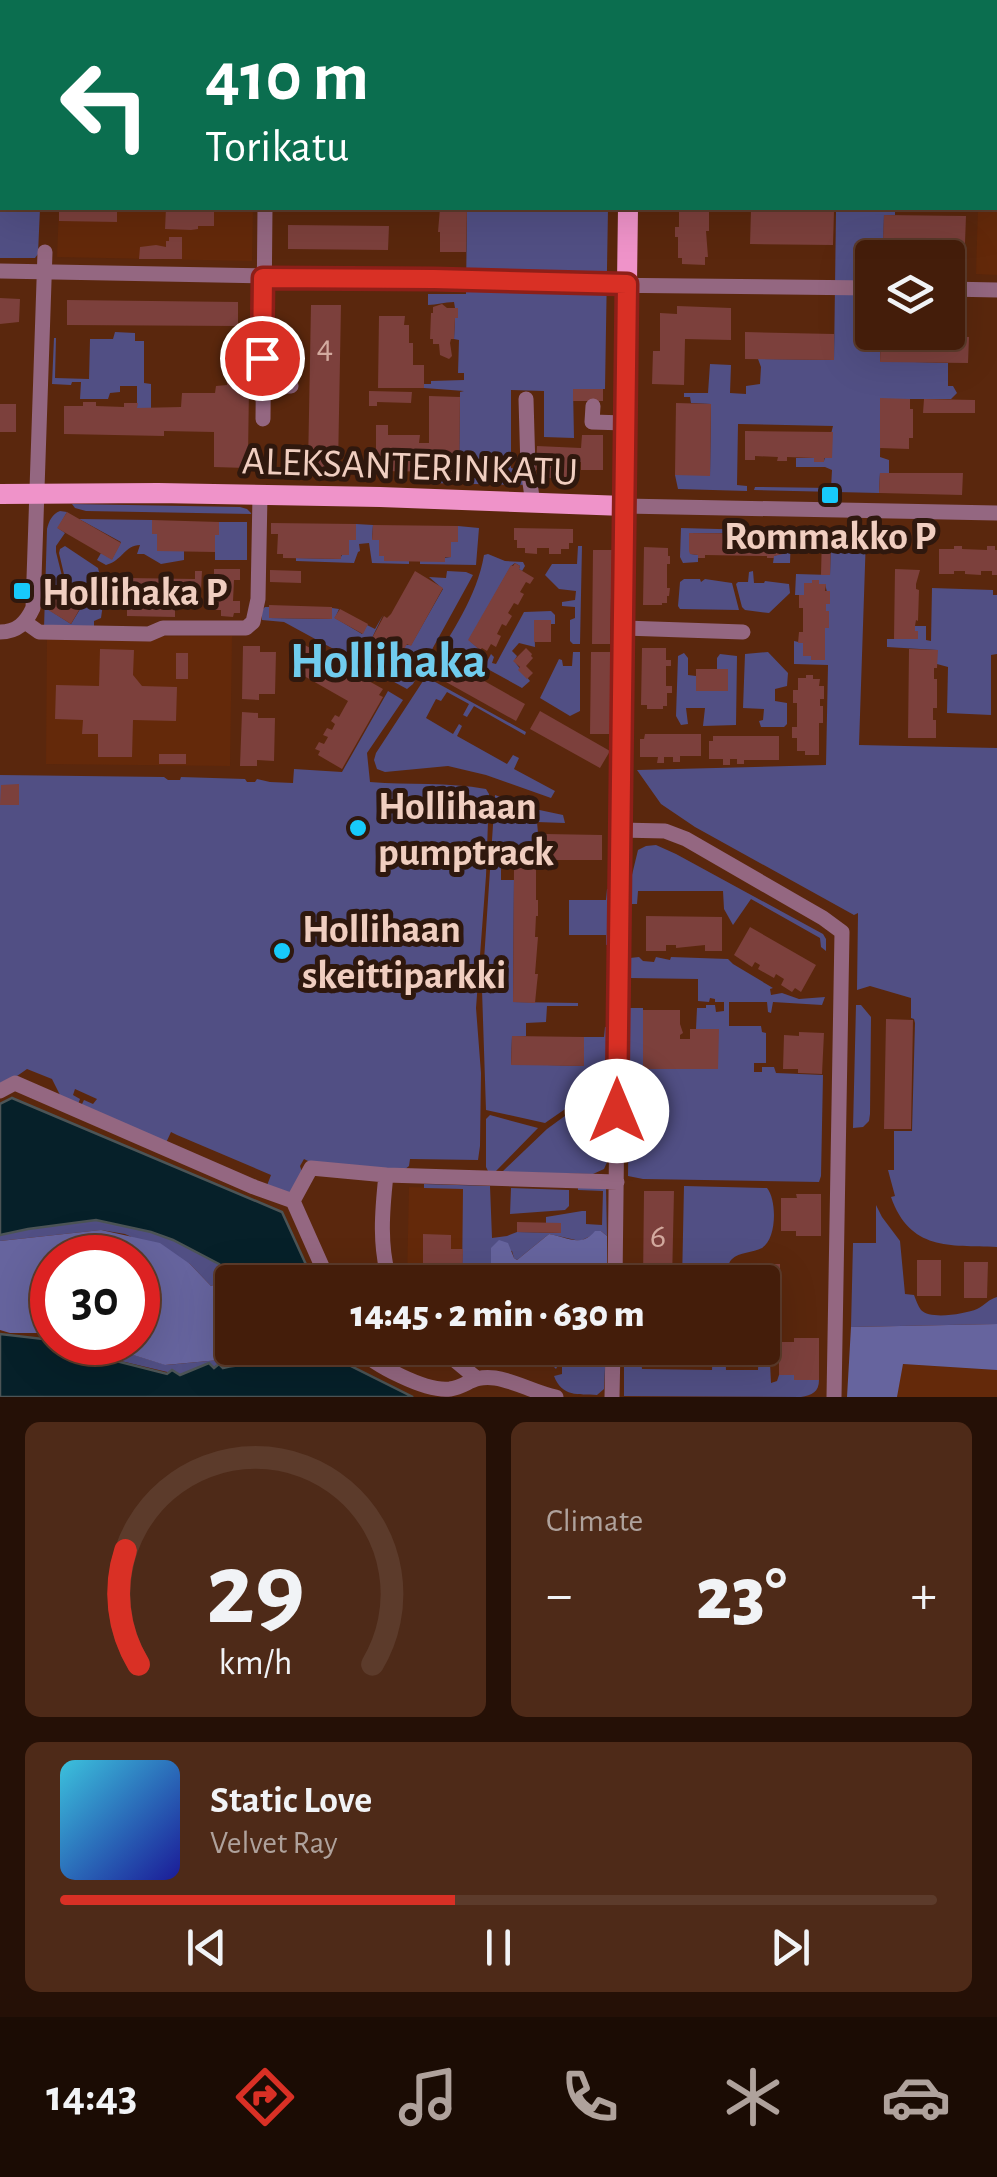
<!DOCTYPE html>
<html lang="en">
<head>
<meta charset="utf-8">
<style>
  :root { --surface:#441d0a; --page:#4e2a18; --text:#f1f3f6; --muted:#afa29c; --line:#5c3b2b; --accent:#d93025 }
  body { margin:0; font-family:"Alegreya Sans",sans-serif; background:var(--page); color:var(--text); height:100vh; display:flex; flex-direction:column; font-size:38px; white-space:nowrap }
  * { box-sizing:border-box; margin:0 }
  p { font-size:32px; color:var(--muted) }
  .icon { flex:none; width:55px; height:55px; fill:none; stroke:currentColor; stroke-width:2; stroke-linecap:round; stroke-linejoin:round }
  .map { position:relative; height:1397px; overflow:hidden }
  .side { display:flex; flex-direction:column; gap:25px; padding:25px; background:#251006; flex:1 }
  .side>* { flex:none }
  .guide { position:absolute; left:0px; top:0px; width:998px; height:210px; box-shadow:0 10px 40px #0002,0 0 0 2px var(--line); background:#0b6e4f; color:#fff; overflow:hidden }
  .buttons { position:absolute; left:855px; top:240px; display:grid; gap:20px }
  .buttons a { display:grid; place-items:center; width:110px; height:110px; border-radius:10px; background:var(--surface); box-shadow:0 10px 40px #0002,0 0 0 2px var(--line); font-size:50px }
  .speed { position:absolute; left:30px; top:1235px; display:flex; gap:20px; font-size:50px; font-weight:700; text-align:center }
  .speed>* { display:grid; place-content:center; width:130px; height:130px; border-radius:50%; background:var(--surface); box-shadow:0 10px 40px #0002,0 0 0 2px var(--line); line-height:1 }
  .speed .limit { border:15px solid #d22; background:#fff; color:#111 }
  .pin { position:absolute; display:grid; place-items:center; width:85px; height:85px; color:#fff; margin:-42px; border:5px solid #fff; border-radius:50%; box-shadow:0 2px 10px #0007 }
  .me { position:absolute; width:110px; margin:-55px; rotate:0deg; stroke-linejoin:round; filter:drop-shadow(0 0 8px #0008) }
  .turn { display:flex; align-items:center; gap:35px; height:210px; padding:0 40px; font-size:45px }
  .turn .icon { width:130px; height:130px; stroke-width:2.5 }
  .turn b { display:block; font-size:70px; line-height:85px }
  .big { font-size:75px; font-weight:800; line-height:1.1 }
  .side .tile { flex:1; display:flex; flex-direction:column; justify-content:center; gap:15px; min-width:0; padding:0 35px; border-radius:15px; background:var(--page) }
  .side .dial { align-items:center; gap:0 }
  .dial svg { height:260px; overflow:visible; fill:none; stroke:var(--line); stroke-width:7; stroke-linecap:round; text-anchor:middle }
  .dial text { fill:var(--text); stroke:none }
  .song { display:flex; align-items:center; gap:30px }
  .cover { width:120px; height:120px; border-radius:15px; background:linear-gradient(135deg,hsl(190 70% 55%),hsl(240 70% 35%)) }
  .played { height:10px; border-radius:5px; background:linear-gradient(90deg,var(--accent) 45%,var(--line) 45%) }
  .keys { display:flex; justify-content:space-around; direction:ltr }
  .heat { display:flex; justify-content:space-between; align-items:center; font-size:55px; direction:ltr }
  .side .tiles { flex:1; display:grid; gap:25px; grid-template-columns:1fr 1fr }
  .tile:last-child { grid-column:span 2 }
  .trip { position:absolute; left:215px; top:1265px; width:565px; height:100px; border-radius:10px; background:var(--surface); box-shadow:0 10px 40px #0002,0 0 0 2px var(--line); font-weight:800; line-height:100px; text-align:center }
  .tab-bar { display:flex; height:160px; justify-content:space-around; align-items:center; background:#1b0c04; color:var(--muted) }
  .tab-bar .icon { width:70px; height:70px }
  .tab-bar .selected { color:var(--accent) }
  .tab-bar b { font-size:45px; color:var(--text) }
  .map>svg:first-child { display:block }
</style>
</head>
<body>
<div class="map">
<svg width="997" height="1397" viewBox="0 0 997 1397">
  <rect width="100%" height="100%" fill="#5a270d"/>
  <path fill="#64290a" d="M995,187H997V275L976,274L978,208H995Z
    M59,208H253L252,261L57,257Z
    M232,636L230,766L46,764L47,637Z
    M409,1187L489,1189L488,1282H407Z
    M902,1364L997,1370V1397H897Z"/>
  <path fill="#514f84" d="M0,67H2V208H40L38,254L35,258H0Z
    M467,208H608L605,389H573L574,438L544,437V391L511,390V468L523,471L528,485L428,483V472L459,471L460,392L464,391L424,388V384H431V381L464,380V373H458L459,340L454,339L455,318H458V309L455,308L454,302C444,302 437,305 428,305V294H466Z
    M821,208H895V215H884L883,257L872,258V332L881,333L880,361L948,363V386H953L957,393L951,399H881L880,457L889,460V473H880L879,493L754,490L755,487L831,488L832,470L825,467H796V458H814V462L824,461L833,426L738,424L737,485L747,486V491L678,489L675,475H710L711,404L691,403L690,397H684V393H708L710,364L731,365L730,393L746,394V386L760,384L761,367L758,359L834,360L836,212L822,211Z
    M115,332L135,333V341H144V383L151,384V408H137V386H120V392L110,393L108,399H80L81,382H72L71,385L52,384L54,338H56L55,378L89,379L90,339H113Z
    M72,504L240,507L247,509L252,514L86,511L75,508Z
    M60,511L67,512L58,528L65,533L56,546V552L66,592L65,595L56,590L46,608L71,624L82,606L74,600L76,597L86,599L94,595L103,604L101,618L94,621V629L44,628L47,529C49,521 52,514 60,511Z
    M79,519L152,520V533L157,534V550L184,551V560L161,564L144,554H137L140,545C125,545 122,561 106,565L97,560L101,553L112,559L121,542Z
    M219,522H247V560H215V535L219,534Z
    M356,524L373,525L372,539L379,540L384,556L409,561V564L372,563L369,543L359,544L360,551L358,552L354,563L296,561V558L340,559L349,540L356,539Z
    M458,526L479,528L476,565L420,564V561L451,557V542Z
    M681,528L789,531L791,534L790,563H773L774,556L783,553L782,534L690,533L691,554L698,555V562L683,563L680,557Z
    M819,532H843L846,537H851L854,532H863L866,536L859,745L997,748V1247C949,1245 910,1251 891,1197L895,1196L888,1170H894V1131H912L915,1023L914,1019L911,1018V998L870,986L857,990L858,913L854,915L695,827L661,804L637,770L826,765L828,665L794,664V641L803,643V656H811V660L825,628L829,627V612L826,611V604H830L825,584H819L818,580H812V583L804,584V595H795L796,574L830,575L831,535L818,534Z
    M65,546L98,568L99,572L90,592L81,594L67,587L59,553L60,549Z
    M578,546H582L580,644H573L570,641V620L575,618V607L562,606V602L575,600L576,591L559,589L545,575L552,564H577Z
    M488,554L505,561L523,562L525,566L522,571L519,569L520,566L515,563L511,566L469,640L480,650L473,661L461,655L446,682L433,674L430,669C451,633 477,597 484,555Z
    M447,571L466,572L473,575L413,684L407,689L284,622L262,620V610L265,607H269L270,618L331,619L332,608L339,609L335,618L362,634L367,625L375,629L383,615L371,640L386,649L390,644L411,645L443,589L429,577L446,578Z
    M753,571L754,583H764L765,581L789,584L790,593L769,613L745,610L742,607L736,584L738,582H748L749,572Z
    M684,579H700L701,582L705,579L732,583L739,610L680,609L678,606L680,582Z
    M932,588L993,590V595H997V654L991,655V715L947,713L948,667L937,664V650L887,647V639H918V631H915V626H926V640L931,641Z
    M551,611L555,615V624H551V620L534,621L535,647L519,643L512,651L517,656L514,661L530,681L522,688L484,667L491,654L494,657L492,663L496,664L524,612Z
    M573,652H580V711L570,716L540,698L559,659L562,660L563,666H572Z
    M768,652L788,673L787,686L775,689V701L787,703V724L784,727H761L759,721L763,720L764,709L743,708L745,654Z
    M684,653L688,658V675L696,676V691H727L717,669V658L720,654L737,656L736,725L703,726L705,708H686L688,724L681,725L676,716L678,656Z
    M425,678H428L526,732L525,735L474,706L467,717L463,715L469,704L447,692L441,701L436,699L426,718L453,734L459,724L462,726L457,736L507,764L513,755L519,758L514,769L555,791L551,798L486,775L448,766L385,772L377,769L374,760L376,753Z
    M388,691L403,700L367,753L370,782C409,785 448,782 486,789L489,794L486,876L476,1008L481,1073L480,1146L478,1160L410,1159L409,1166L404,1170L312,1163L304,1159L300,1166L302,1172L295,1188L287,1194L266,1188L271,1175L177,1135L171,1132L165,1145L80,1108L84,1100L93,1104L97,1099L75,1089L73,1095L80,1099L77,1107L60,1095L52,1079L27,1069L0,1088V775L164,777L168,780H180L181,777L245,779L247,782H255L257,779L270,782L293,783L294,769L342,772Z
    M495,795L530,808L563,815L565,823L537,822L538,833L545,834V863L537,860H501V880H514L513,1002L578,1003V1006H547L546,1022L526,1023V1036L512,1037L511,1064L583,1066L584,1037H604L605,1027L611,1028L610,1078L545,1123L486,1110L482,990Z
    M656,845L676,854L823,934L826,939V951L821,947L820,938L751,899L733,925L724,909L723,891H638L637,904H632L631,879L638,850L646,846Z
    M607,889H613L612,944L606,945V935H569V900H606Z
    M639,957L643,961L654,962L656,957L670,960L671,957L728,959L733,964L773,988L770,989L771,995L782,993L799,999L825,997L822,1005L773,1002L771,1013L768,1012L767,1002H729V1026H761L762,1032L766,1033V1063H754V1072H762V1067H774L776,1073L823,1075L821,1176L819,1182L643,1179L628,1176L630,1008H643L644,1069H718V1029H696L697,1008H706V1005H715L716,1012L724,1011V1002H715V999L710,998L709,1002L698,1001V979L630,978V958Z
    M856,1005H861L871,1017L870,1114L869,1121L863,1127L853,1128Z
    M610,1083L608,1160L604,1169L593,1174L502,1172L547,1129Z
    M490,1115L538,1128L496,1171H488L486,1167V1119Z
    M424,1184L490,1186L492,1238L507,1236L517,1232L561,1233V1223H546V1217L582,1211H586V1224L602,1225L603,1191L578,1190V1187L606,1188L607,1236L601,1231L580,1241L549,1234L517,1260L514,1258L512,1251L491,1248V1282H462L463,1189L424,1188Z
    M684,1186L767,1188C777,1200 777,1239 762,1248C753,1253 739,1252 732,1259C726,1265 728,1275 727,1282H682Z
    M511,1188L569,1190V1206L565,1210L510,1214Z
    M876,1205L882,1217L900,1241L905,1294L914,1295C916,1300 918,1306 921,1310C930,1320 965,1314 977,1309C985,1305 989,1299 997,1297V1324L851,1327L853,1243H876Z
    M96,1220L151,1232L173,1240L219,1264L242,1282H232V1292L224,1281L211,1286L190,1264L125,1234L101,1230L0,1241V1235L28,1229Z
    M763,1319H766L768,1322L771,1383L777,1381L779,1375H794L795,1380H819C819,1392 812,1395 801,1397L624,1396V1361L641,1360L642,1369L712,1370L713,1348H725L726,1370H758L759,1348H762Z
    M75,1343H95L166,1365L240,1358L248,1348H257C247,1371 243,1362 223,1368L220,1365L214,1368L210,1364C200,1365 191,1372 180,1375L104,1357L100,1350Z
    M593,1348H606L604,1389L597,1395C578,1394 562,1397 554,1376L562,1374V1367H557L556,1369L554,1367L556,1355H569L570,1365H592Z"/>
  <path fill="#66649e" d="M101,1230L160,1243L190,1264L211,1286L224,1281L232,1292V1348H248L241,1358L165,1365L95,1343L138,1342V1258H52V1333H10L0,1330V1241Z
    M595,1231H601L607,1236V1282H491V1248L499,1240L508,1243L514,1258L517,1260L549,1234C567,1237 581,1248 595,1231Z
    M997,1324V1370L903,1364L897,1397H847L851,1327Z"/>
  <path fill="#062029" stroke="#4c5456" stroke-width="2.5" d="M12,1098L282,1212L314,1282H242L219,1264L173,1240L151,1232L96,1220L28,1229L0,1235V1104Z
    M0,1334L52,1340V1342L95,1346L104,1358L167,1374L172,1370L180,1375L209,1363L214,1368L219,1364L223,1368C243,1362 247,1371 257,1348H343L351,1366L413,1397H0Z"/>
  <path fill="#7c403c" d="M59,208H117V222L59,221Z
    M166,208H214V226H198V229L191,230L165,229Z
    M440,208H467L466,252H440V232H438Z
    M679,208H709V231H706L708,257H705V265L682,264V258H678V237H675V227H679Z
    M751,210L834,211L833,245L750,244Z
    M884,215L966,216L965,243H883Z
    M288,225L389,226L388,250L288,249Z
    M169,237H182V259H139L140,247L156,245L166,247V241H169Z
    M0,298L20,299L19,322L0,324Z
    M67,300L238,302V326L67,325Z
    M442,304L447,308H458V318H455L454,339H451L450,343L452,356L449,359L440,355L439,344H433V339H430L431,313H433V307Z
    M311,305H341L338,467H308Z
    M677,306L731,308V340L685,339L684,385L652,384L653,351H660V313L677,314Z
    M379,316H405L404,325H409V343H413V365H424V388H378Z
    M745,332L834,334V360L745,359Z
    M227,335H239L238,386H249L248,457L246,456V468L214,467V432L164,431V436L64,434V406H83V402H96V406L124,407V403H138L137,408L181,407L182,393H215L216,386L227,385Z
    M881,335L969,337L968,363L880,362Z
    M573,389H603V401H573Z
    M369,391L412,392L411,403L377,402V406H369Z
    M429,396L460,397L459,472L376,471V425H388V435H420L419,443H429Z
    M880,398L910,399V409H913V438H909V449L880,448Z
    M924,399L975,400V413H923Z
    M676,403L711,404L710,476L675,475Z
    M0,404H16V432H0Z
    M745,431L833,432L832,458H824V462H814V458L787,457V461H777L778,457L755,456V460H745Z
    M582,435H603V470H581V462H572V470H568L567,479L548,478V470H536L537,446L581,448Z
    M880,473H963L962,495L879,493Z
    M67,512L121,543L112,560L57,528Z
    M152,520L219,522V535H215V552L157,551V534H152Z
    M271,523L356,524V540H349V555H341V559L283,558V554H277L278,534H271Z
    M373,525L458,526V542H451V557H445V562L384,561V556H379V540H372Z
    M514,528L573,529V543H569V549H561V554H549V548H537V554L525,553V548H517V540H514Z
    M689,533L783,534V554L774,556V558H767V556L705,555V558H698V555L690,554L689,551Z
    M822,534L831,535L830,575H821Z
    M954,546H962V549L987,550V546H995V550H997V575H992V571H981V575L965,574V571H954V574H939V549H954Z
    M644,547L668,548V556H670V564H667V588H670L669,596H667V603H662V605H643Z
    M593,550H612L610,644H592Z
    M515,563L520,566L519,569L534,578L530,584L526,582L520,592L524,594L518,605L514,603L508,613L512,616L506,626L502,624L497,634L501,636L496,647L491,644L487,651L482,648L480,650L468,640L511,565L513,566Z
    M214,569H240V580H234L233,601H240V613H234L233,617L221,616V610H209V574H214Z
    M895,569L920,570L916,584V589L919,590L918,621L916,620L915,626V631H918V639H894Z
    M270,570L301,571V583L270,582Z
    M195,571H202L201,591L127,589V578L195,579Z
    M415,571L443,588L411,646L407,644L403,651L390,644L387,649L371,640L384,616L387,618L391,614Z
    M812,580H819V584H826L825,591H830V604H826V611H829V628H825V660H811V656H803V643H798L799,632H803V608H799V595H804V583H812Z
    M56,590L82,605L71,624L45,608Z
    M127,601L175,602V617L127,616Z
    M269,605L332,607V619L269,618Z
    M340,609L368,624L363,634L334,618Z
    M534,620H551V642H534Z
    M303,644L383,689L379,695L383,697L342,769L318,755L320,751L315,749L319,742L324,744L328,737L323,735L327,728L332,730L335,724L331,721L335,715L339,717L348,701L290,668Z
    M243,646H260V652H276L275,694H259V700L242,699Z
    M526,648L532,654L531,656L533,658L526,666L533,673L527,679L518,670L520,667L513,661Z
    M642,648H666V660H671V666H666V686H672V693H667V706H663V709H647V705H641Z
    M100,649L134,650L133,675L142,686L177,687L176,721L133,720L132,757H98V734H82L83,720L55,719L56,685L99,686Z
    M909,649L938,650L937,668H934V679H937V708H933V720H936V738H908Z
    M591,652H611L610,734H590Z
    M176,653H188V679H176Z
    M456,665L525,704L516,721L446,682Z
    M696,669H728V691H696Z
    M806,675H813V679H820L819,686H824V699H820V706H823V723H819V755H805V751H797V738H792V727H797V703H793V690H798V678H806Z
    M540,711L610,751L600,768L530,729Z
    M242,712L258,713V718H275L274,761L257,760V766H240Z
    M645,734H701V756H680V762H673V757H664V763H657L658,757H640V739H644Z
    M713,736H779V760H744V764H737V759H730V765H723V759H709V741H713Z
    M159,754H186V764H159Z
    M19,784V805H0L1,785Z
    M545,834L602,835V860H545Z
    M514,868H536V900H538V916H536L535,937H538L535,974H538L537,983L535,1003L513,1002Z
    M646,916L722,917V951H705V945L676,948V945H666V951H646Z
    M750,927L816,965L801,992L795,988L792,992L781,985L784,979L776,974L774,978L758,969L760,965L755,962L752,967L734,955Z
    M643,1010H680V1024L683,1033L680,1035V1039H690V1029H719L718,1069H643Z
    M886,1019L913,1020L911,1129H884Z
    M799,1032L824,1033L822,1074L798,1073V1069H783L784,1035L799,1036Z
    M512,1036L584,1037V1066L511,1065Z
    M644,1191H674L672,1282H643Z
    M796,1194H821V1236H796V1231H781V1198H797Z
    M517,1222L561,1223V1233L517,1232Z
    M423,1234L451,1235V1249H463L462,1282H423Z
    M917,1260H941V1296H917Z
    M964,1262H988L987,1298H964Z
    M757,1264H780V1307H762V1282H742V1269H757Z
    M794,1338H819V1380H794V1375H779V1342H794Z
    M569,1348H593L592,1365H569Z"/>
  <g fill="none" stroke-linecap="round" stroke-linejoin="round">
    <path stroke="#946781" stroke-width="15" d="M54,2V0
      M270,2V0
      M0,52H2
      M995,72H997
      M0,271L434,279L594,285L872,288
      M948,289L997,290
      M262,387L291,386
      M526,399L528,469L533,504
      M593,406L592,422L625,423
      M263,419L265,208
      M25,622L39,632L149,634L163,628H246L253,622L258,599L260,495
      M624,628L743,632
      M0,632C17,632 26,623 33,608L45,252
      M620,830L665,831L686,839L823,918L842,932L834,1397
      M0,1091L15,1083L254,1187L293,1201L329,1282
      M386,1175C382,1212 379,1247 390,1282
      M293,1201L311,1168L386,1175L617,1182
      M615,1282L624,506L997,513
      M358,1348C374,1365 426,1392 450,1389C468,1386 472,1375 495,1378C516,1381 535,1393 556,1397
      M440,1348L475,1377
      M612,1397L613,1348"/>
    <path stroke="#ef93c9" stroke-width="20" d="M631,2V0
      M0,494L158,493L380,497L624,506L628,208"/>
  </g>
  <g fill="none" stroke-linecap="round" stroke-linejoin="round">
    <defs>
      <path id="route" d="M262,358L263,278L434,279L627,284L617,1111"/>
    </defs>
    <use href="#route" stroke="#8d1f18" stroke-width="25"/>
    <use href="#route" stroke="#d93025" stroke-width="18"/>
  </g>
  <g fill="#17cafb" stroke="#2f180e" stroke-width="4">
    <rect x="820" y="485" width="20" height="20" rx="5"/>
    <rect x="12" y="581" width="20" height="20" rx="5"/>
    <circle cx="358" cy="828" r="10"/>
    <circle cx="282" cy="951" r="10"/>
  </g>
  <g text-anchor="middle" stroke-width="10" stroke-linejoin="round" paint-order="stroke">
    <g font-size="35" fill="#d3aa9f">
      <text x="325" y="358">4</text>
      <text x="658" y="1247">6</text>
    </g>
    <g font-size="40" fill="#f0cec0" stroke="#2f180e">
      <text transform="translate(410 465) rotate(2)" y="14">ALEKSANTERINKATU</text>
    </g>
    <g font-size="40" font-weight="bold" fill="#f0cec0" stroke="#2f180e" text-anchor="start">
      <text x="830" y="549" text-anchor="middle">Rommakko P</text>
      <text x="42" y="605">Hollihaka P</text>
      <text x="378" y="819">Hollihaan<tspan x="378" dy="46">pumptrack</tspan></text>
      <text x="302" y="942">Hollihaan<tspan x="302" dy="46">skeittiparkki</tspan></text>
    </g>
    <g font-size="50" font-weight="bold" fill="#70ccee" stroke="#2f180e">
      <text x="388" y="677">Hollihaka</text>
    </g>
  </g>
</svg>
<div class="buttons">
<a><svg class="icon" aria-label="layers" viewBox="0 0 24 24"><path d="M12 4l9 5-9 5-9-5zM3 14l9 5 9-5"/></svg></a>
</div>
<div class="speed"><div class="limit">30</div></div>
<div class="pin" style="left:262px;top:358px;background:#d93025"><svg class="icon" aria-label="arrive" viewBox="0 0 24 24"><path d="M6 21V4h12l-3 4 3 4H6"/></svg></div>
<svg class="me" style="left:617px;top:1111px" viewBox="-20 -20 40 40"><circle r="19" fill="#fff"/><path d="M0-13L10 11 0 6-10 11z" fill="#d93025"/></svg>
<div class="trip">14:45 · 2 min · 630 m</div>
<div class="guide">
<div class="turn"><svg class="icon" aria-label="left" viewBox="0 0 24 24"><path d="M17 20v-9H6M10 6l-5 5 5 5"/></svg><div><b>410 m</b>Torikatu</div></div>
</div>
</div>
<section class="side">
<div class="tiles">
<div class="tile dial"><svg viewBox="0 0 100 80">
<path d="M14 69A42 42 0 1 1 86 69"/>
<path d="M14 69A42 42 0 0 1 10 34" stroke="#d93025"/>
<text x="50" y="56" font-size="32" font-weight="700">29</text>
<text x="50" y="72" font-size="11">km/h</text>
</svg></div>
<div class="tile"><p>Climate</p>
<div class="heat"><a>−</a><b class="big">23°</b><a>+</a></div>
</div>
<div class="tile">
<div class="song"><i class="cover"></i><div><b>Static Love</b><p>Velvet Ray</p></div></div>
<div class="played"></div>
<div class="keys"><svg class="icon" aria-label="previous" viewBox="0 0 24 24"><path d="M18 5L8 12l10 7zM5 5v14"/></svg><svg class="icon" aria-label="pause" viewBox="0 0 24 24"><path d="M8 5v14M16 5v14"/></svg><svg class="icon" aria-label="next" viewBox="0 0 24 24"><path d="M6 5l10 7-10 7zM19 5v14"/></svg></div>
</div>
</div>
</section>
<nav class="tab-bar">
<b>14:43</b>
<svg class="icon selected" aria-label="directions" viewBox="0 0 24 24"><path d="M12 3l9 9-9 9-9-9zM9 14v-3h6M13 9l2 2-2 2"/></svg>
<svg class="icon" aria-label="music" viewBox="0 0 24 24"><path d="M9 18V5l10-2v13"/><circle cx="6" cy="18" r="3"/><circle cx="16" cy="16" r="3"/></svg>
<svg class="icon" aria-label="phone" viewBox="0 0 24 24"><path d="M5 4h4l2 5-3 2q2 4 5 5l2-3 5 2v4C11 20 4 13 5 4z"/></svg>
<svg class="icon" aria-label="climate" viewBox="0 0 24 24"><path d="M12 3v18M4 7l16 10M4 17L20 7"/></svg>
<svg class="icon" aria-label="car" viewBox="0 0 24 24"><path d="M5 17H2v-5l4-1 3-4h7l3 4 3 1v5h-3M9 17h6M6 11h13"/><circle cx="7" cy="17" r="2"/><circle cx="17" cy="17" r="2"/></svg>
</nav>
</body>
</html>
